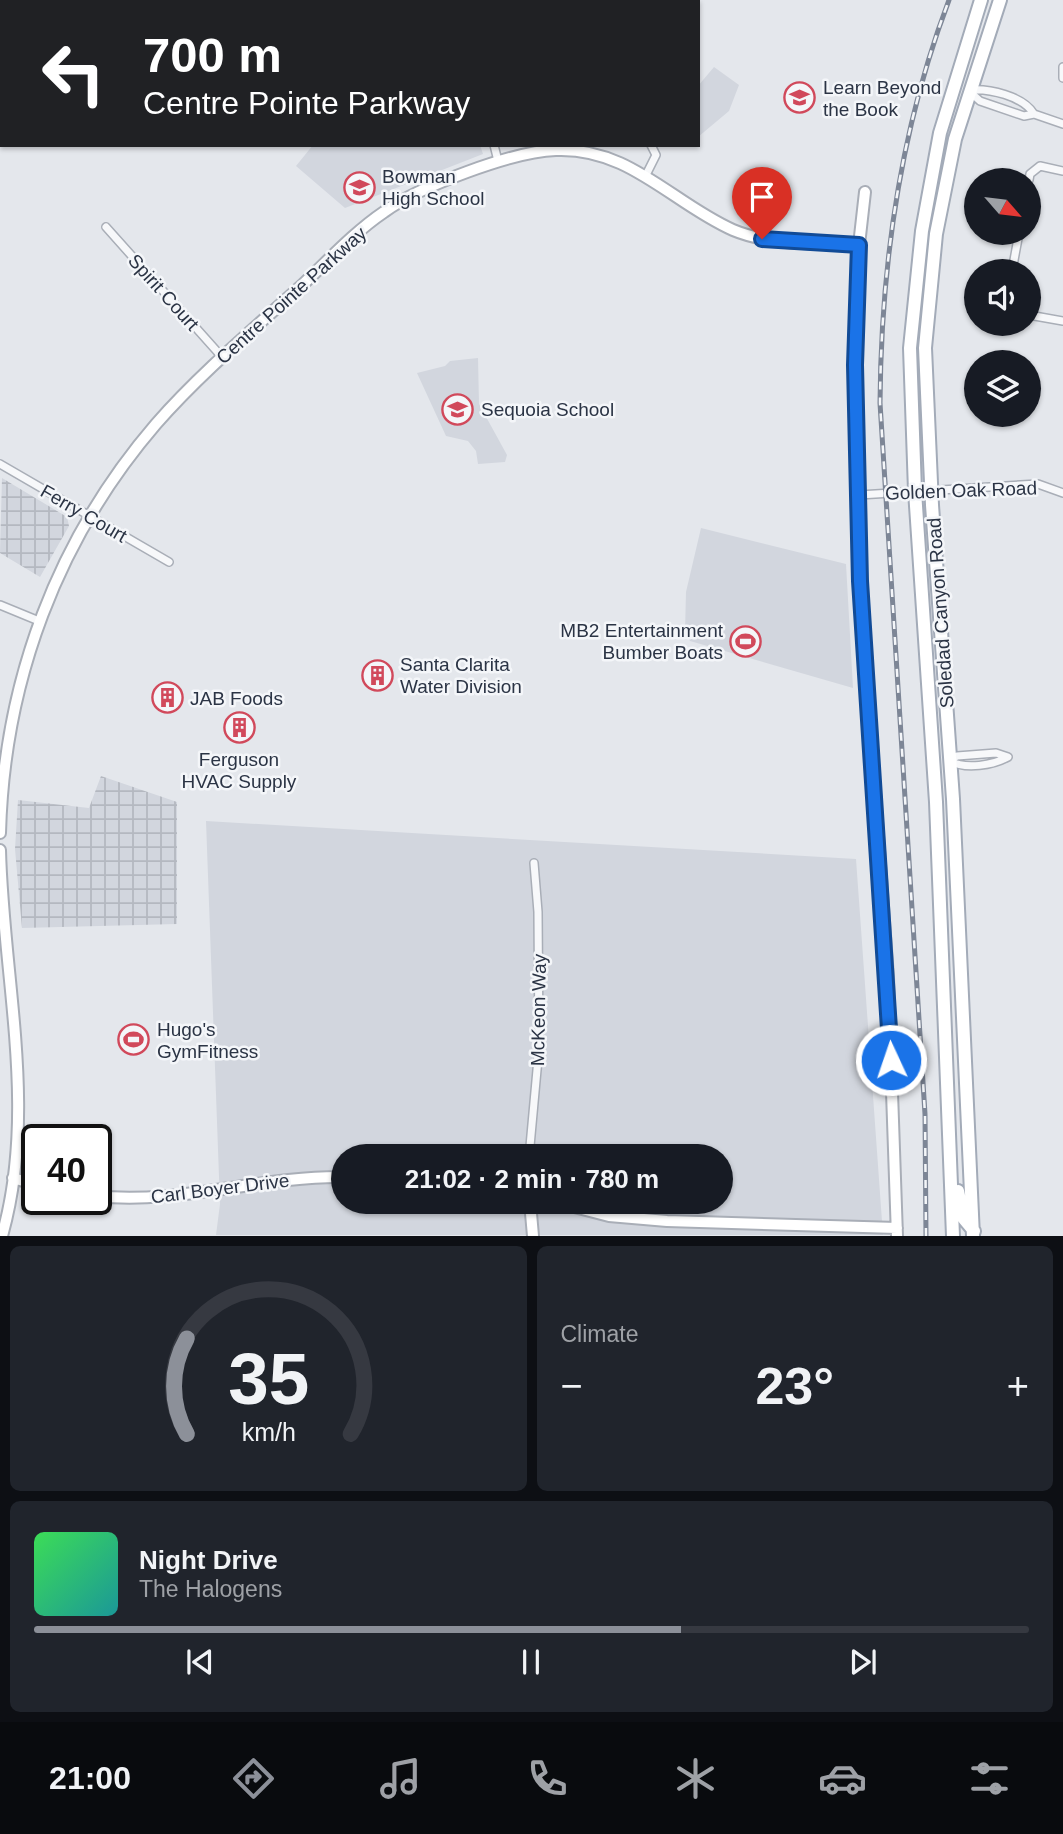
<!DOCTYPE html>
<html lang="en">
<head>
<meta charset="utf-8">
<style>
  :root { --surface:#171b24; --page:#20242c; --text:#f1f3f6; --muted:#9ea1a6; --line:#363941; --accent:#8c9099 }
  body { margin:0; font-family:Arial,sans-serif; background:var(--page); color:var(--text); height:100vh; display:flex; flex-direction:column; font-size:26px; white-space:nowrap }
  * { box-sizing:border-box; margin:0 }
  p { font-size:23px; color:var(--muted) }
  .icon { flex:none; width:38px; height:38px; fill:none; stroke:currentColor; stroke-width:2; stroke-linecap:round; stroke-linejoin:round }
  .map { position:relative; height:1236px; overflow:hidden }
  .details { display:flex; flex-direction:column; gap:10px; padding:10px; background:#0d0f14; flex:1 }
  .details>* { flex:none }
  .hud { position:absolute; left:0px; top:0px; width:700px; height:147px; box-shadow:0 2px 5px #0004; background:#202124; color:#fff; overflow:hidden }
  .needle { width:46px; rotate:118deg }
  .fabs { position:absolute; left:964px; top:168px; display:grid; gap:14px }
  .fabs a { display:grid; place-items:center; width:77px; height:77px; border-radius:50%; background:var(--surface); box-shadow:0 2px 5px #0004; font-size:35px }
  .speed { position:absolute; left:21px; top:1124px; display:flex; gap:14px; font-size:35px; font-weight:700; text-align:center }
  .speed>* { display:grid; place-content:center; width:91px; height:91px; border-radius:50%; background:var(--surface); box-shadow:0 2px 5px #0004; line-height:1 }
  .speed .limit { border:4px solid #111; border-radius:10px; background:#fff; color:#111 }
  .pin { position:absolute; display:grid; place-items:center; width:60px; height:60px; color:#fff; margin:-72px -30px; border-radius:50% 50% 50% 0; rotate:-45deg; box-shadow:0 0 7px #0007 }
  .pin .icon { rotate:45deg }
  .me { position:absolute; width:77px; margin:-38px; rotate:357deg; stroke-linejoin:round; filter:drop-shadow(0 0 5px #0008) }
  .turn { display:flex; align-items:center; gap:24px; height:147px; padding:0 28px; font-size:32px }
  .turn .icon { width:91px; height:91px; stroke-width:2.5 }
  .turn b { display:block; font-size:49px; line-height:60px }
  .big { font-size:52px; font-weight:600; line-height:1.1 }
  .details .card { flex:1; display:flex; flex-direction:column; justify-content:center; gap:10px; min-width:0; padding:0 24px; border-radius:10px; background:var(--page) }
  .details .dial { align-items:center; gap:0 }
  .dial svg { height:182px; overflow:visible; fill:none; stroke:var(--line); stroke-width:7; stroke-linecap:round; text-anchor:middle }
  .dial text { fill:var(--text); stroke:none }
  .song { display:flex; align-items:center; gap:21px }
  .cover { width:84px; height:84px; border-radius:10px; background:linear-gradient(135deg,hsl(130 70% 55%),hsl(180 70% 35%)) }
  .played { height:7px; border-radius:4px; background:linear-gradient(90deg,var(--accent) 65%,var(--line) 65%) }
  .keys { display:flex; justify-content:space-around; direction:ltr }
  .heat { display:flex; justify-content:space-between; align-items:center; font-size:38px; direction:ltr }
  .details .tiles { flex:1; display:grid; gap:10px; grid-template-columns:1fr 1fr }
  .card:last-child { grid-column:span 2 }
  .trip { position:absolute; left:331px; top:1144px; width:402px; height:70px; border-radius:35px; background:var(--surface); box-shadow:0 2px 5px #0004; font-weight:600; line-height:70px; text-align:center }
  .tab-bar { display:flex; height:112px; justify-content:space-around; align-items:center; background:#090b0e; color:var(--muted) }
  .tab-bar .icon { width:49px; height:49px }
  .tab-bar .current { color:var(--accent) }
  .tab-bar b { font-size:32px; color:var(--text) }
  .map>svg:first-child { display:block }
</style>
</head>
<body>
<div class="map">
<svg width="1063" height="1236" viewBox="0 0 1063 1236">
  <defs>
    <pattern id="industrial-grid" width="8" height="8" patternUnits="userSpaceOnUse" patternTransform="scale(1.75)"><rect width="8" height="8" fill="#d2d6de"/><path d="M0 4h8M4 0v8" fill="none" stroke="#b4b8c0"/></pattern>
    <pattern id="water-rules" width="6" height="5" patternUnits="userSpaceOnUse" patternTransform="scale(1.75)"><rect width="6" height="5" fill="#9fb4cc"/><path d="M0 2.5h6" fill="none" stroke="#8293a7"/></pattern>
  </defs>
  <rect width="100%" height="100%" fill="#e4e7ec"/>
  <path fill="#d2d6de" fill-rule="evenodd" d="M714,67L739,85L729,111L698,137V86Z
    M313,145H480L483,154L345,208L296,166Z
    M478,358L479,404L507,455L505,462L478,464L476,451L468,441L446,436L417,373L445,366L450,361Z
    M701,528L846,564L853,688L690,641L685,632L686,592Z
    M206,821L856,859L883,1235H216L220,1204ZM343,1157H721V1202H343Z"/>
  <path fill="url(#industrial-grid)" d="M2,478L67,517L69,526L40,577L0,553Z
    M101,776L177,802V924L22,928L15,849L18,800L89,808Z"/>
  <path fill="url(#water-rules)" d="M747,629L758,633L759,638L751,652L732,645L736,634Z"/>
  <g fill="none" stroke-linecap="round" stroke-linejoin="round">
    <defs>
      <path id="street" d="M546,0V2
        M521,2L526,0
        M651,2L652,0
        M1063,67V78
        M969,90C989,88 1023,96 1034,114
        M969,91L980,101L1024,116L1034,114L1063,124
        M494,145L498,161
        M646,175L656,155L651,145
        M1029,180L1030,174L1040,166L1063,171
        M106,227L222,357
        M1012,271L1019,233
        M1029,315L1063,321
        M0,464L169,562
        M859,495L1038,484L1063,493
        M0,605L39,621
        M996,753L1008,757C993,765 966,770 950,761L957,756Z
        M529,1157L539,1048L538,912L534,863"/>
      <path id="secondary" d="M865,192L859,245L855,365L860,581L888,977L897,1236
        M0,833C4,682 57,539 156,424C199,375 250,332 299,288C326,263 353,233 384,212C418,187 514,151 556,150C629,147 672,203 733,230C771,246 818,243 859,245
        M0,850C3,978 38,1109 2,1236
        M13,1178L37,1185
        M96,1196C179,1205 260,1176 343,1177
        M530,1202L533,1236
        M555,1202L609,1216L667,1221L897,1228"/>
      <path id="primary" d="M958,1191L964,1219L974,1231
        M953,1236L936,802L915,491L910,348L922,231L940,133L981,0
        M973,1236L953,799L932,505L925,348L936,234L955,139L1000,0"/>
    </defs>
    <use href="#street" stroke="#a9aeb7" stroke-width="10"/>
    <use href="#secondary" stroke="#a9aeb7" stroke-width="14"/>
    <use href="#primary" stroke="#a3abb8" stroke-width="16"/>
    <use href="#street" stroke="#f7f8fa" stroke-width="7"/>
    <use href="#secondary" stroke="#fff" stroke-width="10"/>
    <use href="#primary" stroke="#fff" stroke-width="12"/>
    <defs>
      <path id="rail" d="M926,1236L925,1114L880,403C881,266 900,129 949,0"/>
    </defs>
    <use href="#rail" stroke="#7d8696" stroke-width="5"/>
    <use href="#rail" stroke="#f4f6f9" stroke-width="2.5" stroke-dasharray="8" stroke-linecap="butt"/>
  </g>
  <g fill="none" stroke-linecap="round" stroke-linejoin="round">
    <defs>
      <path id="route" d="M762,239L859,245L855,365L860,581L891,1060"/>
    </defs>
    <use href="#route" stroke="#114b97" stroke-width="18"/>
    <use href="#route" stroke="#1a73e8" stroke-width="12"/>
  </g>
  <defs>
    <symbol id="school-ring" viewBox="-11 -11 22 22"><circle r="9.5" fill="#f4f6f9" stroke="#d1495b" stroke-width="1.5"/><path d="M0-5L7-2L0 1L-7-2ZM-4 1L0 2.5L4 1V4Q0 6-4 4Z" fill="#d1495b"/></symbol>
    <symbol id="stadium-ring" viewBox="-11 -11 22 22"><circle r="9.5" fill="#f4f6f9" stroke="#d1495b" stroke-width="1.5"/><path d="M0-5a6.5 5 0 1 0 0 10a6.5 5 0 1 0 0-10ZM-3.5-1.8h7v3.6h-7Z" fill="#d1495b"/></symbol>
    <symbol id="building-ring" viewBox="-11 -11 22 22"><circle r="9.5" fill="#f4f6f9" stroke="#d1495b" stroke-width="1.5"/><path d="M-4-6H4V6H1V3H-1V6H-4ZM-2.5-4.3h1.7v1.8h-1.7ZM.8-4.3h1.7v1.8H.8ZM-2.5-1h1.7V.8h-1.7ZM.8-1h1.7V.8H.8Z" fill="#d1495b"/></symbol>
  </defs>
  <g fill-rule="evenodd">
    <use href="#school-ring" x="782" y="80" width="35" height="35"/>
    <use href="#school-ring" x="342" y="170" width="35" height="35"/>
    <use href="#school-ring" x="440" y="392" width="35" height="35"/>
    <use href="#stadium-ring" x="728" y="624" width="35" height="35"/>
    <use href="#building-ring" x="360" y="658" width="35" height="35"/>
    <use href="#building-ring" x="150" y="680" width="35" height="35"/>
    <use href="#building-ring" x="222" y="710" width="35" height="35"/>
    <use href="#stadium-ring" x="116" y="1022" width="35" height="35"/>
  </g>
  <g text-anchor="middle" stroke-width="5" stroke-linejoin="round" paint-order="stroke">
    <g font-size="19" fill="#2b3445" stroke="#f4f6f9" text-anchor="start">
      <text x="823" y="94">Learn Beyond<tspan x="823" dy="22">the Book</tspan></text>
      <text x="382" y="183">Bowman<tspan x="382" dy="22">High School</tspan></text>
      <text x="481" y="416">Sequoia School</text>
      <text x="723" y="637" text-anchor="end">MB2 Entertainment<tspan x="723" dy="22">Bumber Boats</tspan></text>
      <text x="400" y="671">Santa Clarita<tspan x="400" dy="22">Water Division</tspan></text>
      <text x="190" y="705">JAB Foods</text>
      <text x="239" y="766" text-anchor="middle">Ferguson<tspan x="239" dy="22">HVAC Supply</tspan></text>
      <text x="157" y="1036">Hugo's<tspan x="157" dy="22">GymFitness</tspan></text>
    </g>
    <g font-size="19" fill="#2b3445" stroke="#f4f6f9">
      <text transform="translate(164 292) rotate(48)" y="7">Spirit Court</text>
      <text transform="translate(291 295) rotate(-42)" y="7">Centre Pointe Parkway</text>
      <text transform="translate(961 490) rotate(-2)" y="7">Golden Oak Road</text>
      <text transform="translate(84 513) rotate(30)" y="7">Ferry Court</text>
      <text transform="translate(940 613) rotate(-94)" y="7">Soledad Canyon Road</text>
      <text transform="translate(538 1010) rotate(-89)" y="7">McKeon Way</text>
      <text transform="translate(220 1188) rotate(-7)" y="7">Carl Boyer Drive</text>
    </g>
  </g>
</svg>
<div class="fabs">
<a><svg class="needle" viewBox="-14 -14 28 28"><path d="M0-13l5 13h-10z" fill="#e53935"/><path d="M0 13l5-13h-10z" fill="#9ea1a6"/></svg></a>
<a><svg class="icon" aria-label="sound" viewBox="0 0 24 24"><path d="M4 9h4l5-4v14l-5-4H4zM17 9q2 3 0 6"/></svg></a>
<a><svg class="icon" aria-label="layers" viewBox="0 0 24 24"><path d="M12 4l9 5-9 5-9-5zM3 14l9 5 9-5"/></svg></a>
</div>
<div class="speed"><div class="limit">40</div></div>
<div class="pin" style="left:762px;top:239px;background:#d93025"><svg class="icon" aria-label="arrive" viewBox="0 0 24 24"><path d="M6 21V4h12l-3 4 3 4H6"/></svg></div>
<svg class="me" style="left:891px;top:1060px" viewBox="-20 -20 40 40"><circle r="17" fill="#1a73e8" stroke="#fff" stroke-width="3"/><path d="M0-11L8 9 0 5-8 9z" fill="#fff"/></svg>
<div class="trip">21:02 · 2 min · 780 m</div>
<div class="hud">
<div class="turn"><svg class="icon" aria-label="left" viewBox="0 0 24 24"><path d="M17 20v-9H6M10 6l-5 5 5 5"/></svg><div><b>700 m</b>Centre Pointe Parkway</div></div>
</div>
</div>
<section class="details">
<div class="tiles">
<div class="card dial"><svg viewBox="0 0 100 80">
<path d="M14 69A42 42 0 1 1 86 69"/>
<path d="M14 69A42 42 0 0 1 14 27" stroke="#8c9099"/>
<text x="50" y="56" font-size="32" font-weight="700">35</text>
<text x="50" y="72" font-size="11">km/h</text>
</svg></div>
<div class="card"><p>Climate</p>
<div class="heat"><a>−</a><b class="big">23°</b><a>+</a></div>
</div>
<div class="card">
<div class="song"><i class="cover"></i><div><b>Night Drive</b><p>The Halogens</p></div></div>
<div class="played"></div>
<div class="keys"><svg class="icon" aria-label="previous" viewBox="0 0 24 24"><path d="M18 5L8 12l10 7zM5 5v14"/></svg><svg class="icon" aria-label="pause" viewBox="0 0 24 24"><path d="M8 5v14M16 5v14"/></svg><svg class="icon" aria-label="next" viewBox="0 0 24 24"><path d="M6 5l10 7-10 7zM19 5v14"/></svg></div>
</div>
</div>
</section>
<nav class="tab-bar">
<b>21:00</b>
<svg class="icon current" aria-label="directions" viewBox="0 0 24 24"><path d="M12 3l9 9-9 9-9-9zM9 14v-3h6M13 9l2 2-2 2"/></svg>
<svg class="icon" aria-label="music" viewBox="0 0 24 24"><path d="M9 18V5l10-2v13"/><circle cx="6" cy="18" r="3"/><circle cx="16" cy="16" r="3"/></svg>
<svg class="icon" aria-label="phone" viewBox="0 0 24 24"><path d="M5 4h4l2 5-3 2q2 4 5 5l2-3 5 2v4C11 20 4 13 5 4z"/></svg>
<svg class="icon" aria-label="climate" viewBox="0 0 24 24"><path d="M12 3v18M4 7l16 10M4 17L20 7"/></svg>
<svg class="icon" aria-label="car" viewBox="0 0 24 24"><path d="M5 17H2v-5l4-1 3-4h7l3 4 3 1v5h-3M9 17h6M6 11h13"/><circle cx="7" cy="17" r="2"/><circle cx="17" cy="17" r="2"/></svg>
<svg class="icon" aria-label="filters" viewBox="0 0 24 24"><path d="M4 7h16M4 17h16"/><circle cx="9" cy="7" r="2"/><circle cx="15" cy="17" r="2"/></svg>
</nav>
</body>
</html>
